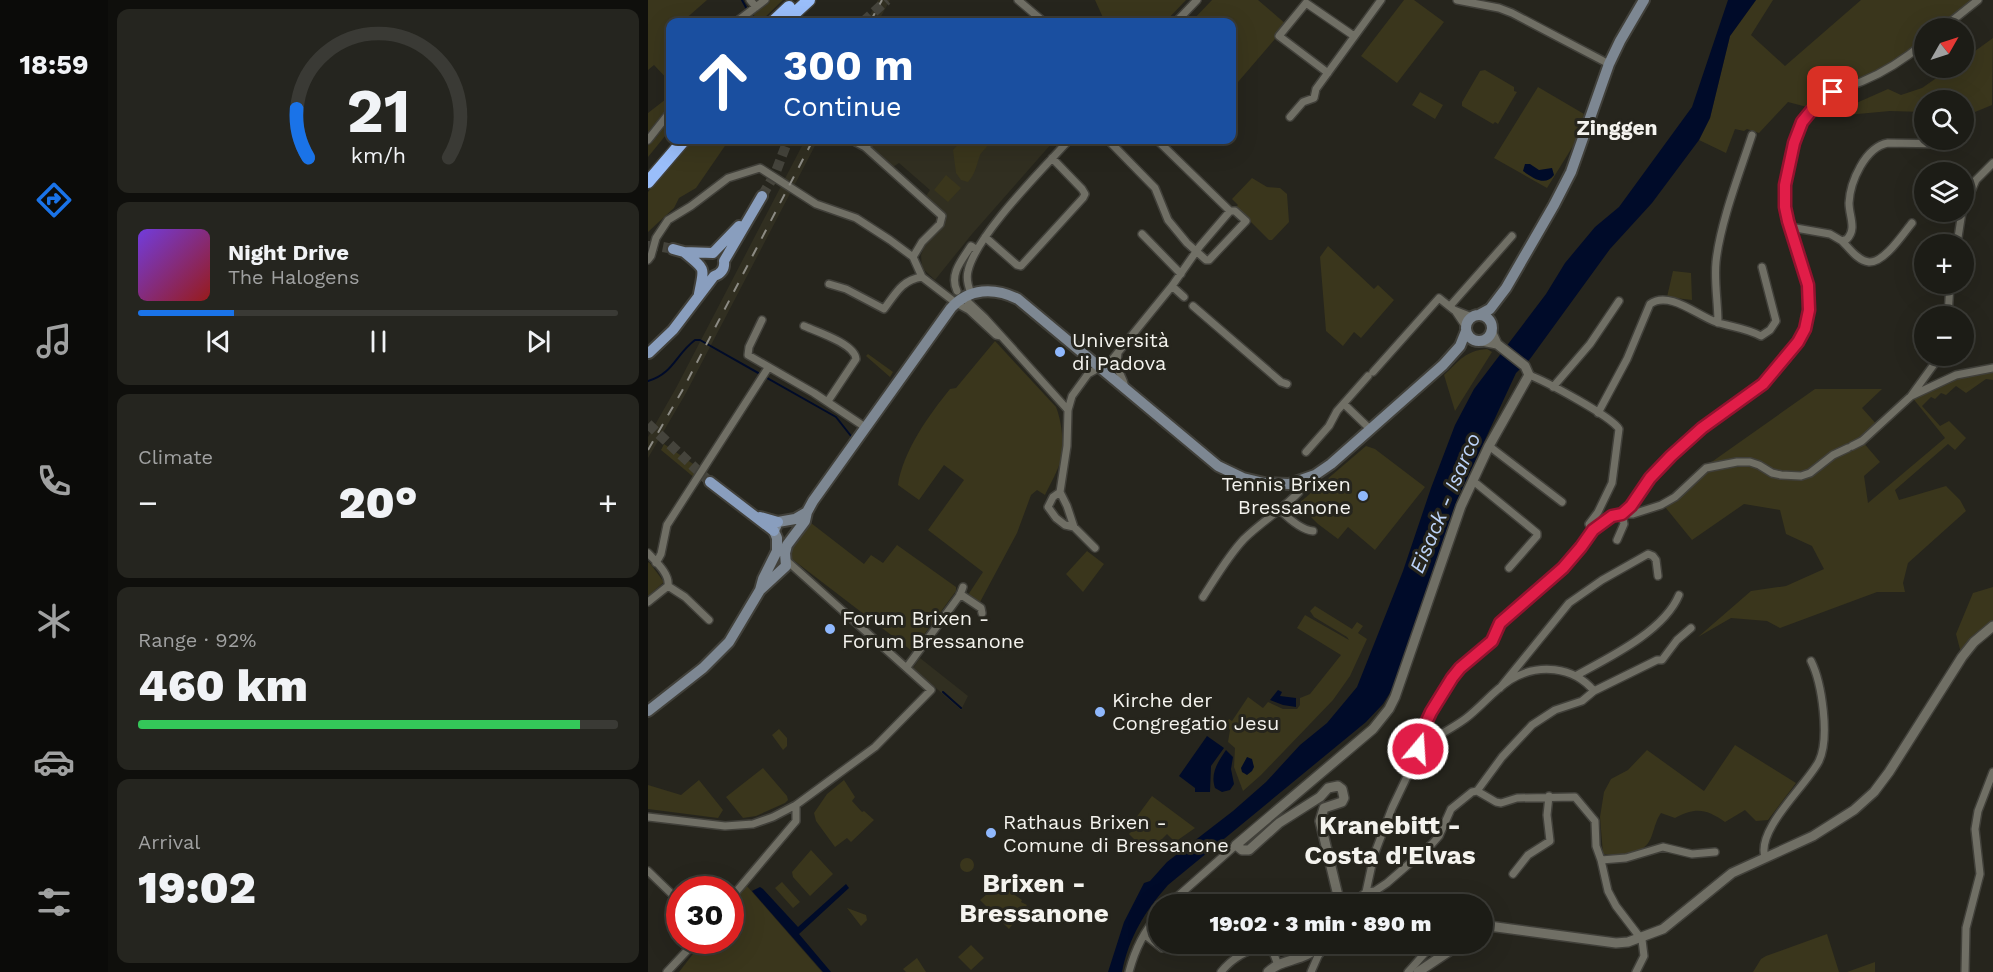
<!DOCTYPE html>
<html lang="en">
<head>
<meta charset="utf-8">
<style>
  :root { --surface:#1c1c16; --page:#25251f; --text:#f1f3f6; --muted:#a0a1a1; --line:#3a3a35; --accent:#1a73e8 }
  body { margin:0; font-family:"Work Sans",sans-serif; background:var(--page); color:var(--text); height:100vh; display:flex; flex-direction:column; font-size:22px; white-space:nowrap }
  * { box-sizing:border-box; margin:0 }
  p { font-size:20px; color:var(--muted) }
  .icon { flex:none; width:33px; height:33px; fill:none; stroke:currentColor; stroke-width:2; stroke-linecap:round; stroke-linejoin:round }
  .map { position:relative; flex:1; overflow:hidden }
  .sheet { display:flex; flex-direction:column; gap:9px; padding:9px; background:#0f0f0c; width:540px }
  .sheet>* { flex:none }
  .guide { position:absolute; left:18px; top:18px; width:570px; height:126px; border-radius:12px; box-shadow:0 6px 24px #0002,0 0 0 2px var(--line); background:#1a4fa0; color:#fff; overflow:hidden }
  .needle { width:39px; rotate:51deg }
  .buttons { position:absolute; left:1266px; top:18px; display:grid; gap:12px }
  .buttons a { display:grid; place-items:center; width:60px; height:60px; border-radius:50%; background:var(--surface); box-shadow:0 6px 24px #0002,0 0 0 2px var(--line); font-size:30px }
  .speed { position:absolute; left:18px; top:876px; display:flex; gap:12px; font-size:30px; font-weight:700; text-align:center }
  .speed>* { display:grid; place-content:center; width:78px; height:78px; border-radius:50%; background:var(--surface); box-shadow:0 6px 24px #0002,0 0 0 2px var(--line); line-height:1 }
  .speed .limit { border:9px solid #d22; background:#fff; color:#111 }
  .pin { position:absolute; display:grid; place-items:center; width:51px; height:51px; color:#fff; margin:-26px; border-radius:12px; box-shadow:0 3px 9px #0006 }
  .me { position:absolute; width:66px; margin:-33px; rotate:18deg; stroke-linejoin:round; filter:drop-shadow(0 0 4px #0008) }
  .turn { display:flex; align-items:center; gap:21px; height:126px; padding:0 18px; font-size:27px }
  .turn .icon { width:78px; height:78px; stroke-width:2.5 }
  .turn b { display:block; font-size:42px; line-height:51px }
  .big { font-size:45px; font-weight:800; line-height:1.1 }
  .sheet .tile { flex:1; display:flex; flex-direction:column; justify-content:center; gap:9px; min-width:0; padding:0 21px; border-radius:12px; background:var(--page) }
  .sheet .dial { align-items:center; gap:0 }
  .dial svg { height:156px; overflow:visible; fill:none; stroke:var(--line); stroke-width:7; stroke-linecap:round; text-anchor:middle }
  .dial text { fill:var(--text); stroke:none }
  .song { display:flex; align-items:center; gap:18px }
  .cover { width:72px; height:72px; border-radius:9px; background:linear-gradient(135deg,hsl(260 70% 55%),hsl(0 70% 35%)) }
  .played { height:6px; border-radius:3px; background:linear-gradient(90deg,var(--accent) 20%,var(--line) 20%) }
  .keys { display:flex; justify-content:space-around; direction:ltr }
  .heat { display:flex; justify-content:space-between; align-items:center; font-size:33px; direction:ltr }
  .charge { height:9px; border-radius:4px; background:linear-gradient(90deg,#34c759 92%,var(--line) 0) }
  .trip { position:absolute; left:500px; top:894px; width:345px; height:60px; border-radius:30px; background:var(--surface); box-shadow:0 6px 24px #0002,0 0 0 2px var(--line); font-weight:800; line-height:60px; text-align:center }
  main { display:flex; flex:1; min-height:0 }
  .tabs { display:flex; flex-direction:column; width:108px; justify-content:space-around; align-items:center; background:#0b0b09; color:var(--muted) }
  .tabs .icon { width:42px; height:42px }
  .tabs .current { color:var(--accent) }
  .tabs b { font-size:27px; color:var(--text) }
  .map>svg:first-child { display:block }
</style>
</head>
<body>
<main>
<nav class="tabs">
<b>18:59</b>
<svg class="icon current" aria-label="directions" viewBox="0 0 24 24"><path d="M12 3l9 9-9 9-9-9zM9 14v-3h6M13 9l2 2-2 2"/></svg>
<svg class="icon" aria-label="music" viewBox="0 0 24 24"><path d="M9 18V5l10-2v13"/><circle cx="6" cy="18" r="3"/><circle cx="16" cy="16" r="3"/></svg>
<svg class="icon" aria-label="phone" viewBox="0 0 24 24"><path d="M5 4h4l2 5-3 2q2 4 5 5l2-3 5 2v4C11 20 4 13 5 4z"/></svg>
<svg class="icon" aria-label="climate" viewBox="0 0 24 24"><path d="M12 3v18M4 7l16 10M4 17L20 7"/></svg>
<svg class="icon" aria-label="car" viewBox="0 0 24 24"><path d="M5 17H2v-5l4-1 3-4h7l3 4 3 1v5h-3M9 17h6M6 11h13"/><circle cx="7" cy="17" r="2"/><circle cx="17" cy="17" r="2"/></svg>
<svg class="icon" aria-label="filters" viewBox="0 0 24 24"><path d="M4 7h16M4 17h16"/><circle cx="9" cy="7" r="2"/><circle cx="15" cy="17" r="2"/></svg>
</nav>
<section class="sheet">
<div class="tile dial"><svg viewBox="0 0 100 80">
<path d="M14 69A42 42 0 1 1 86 69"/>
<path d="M14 69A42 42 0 0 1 8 44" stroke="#1a73e8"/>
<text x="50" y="56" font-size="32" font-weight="700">21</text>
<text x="50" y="72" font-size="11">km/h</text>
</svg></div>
<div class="tile">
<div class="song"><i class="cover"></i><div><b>Night Drive</b><p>The Halogens</p></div></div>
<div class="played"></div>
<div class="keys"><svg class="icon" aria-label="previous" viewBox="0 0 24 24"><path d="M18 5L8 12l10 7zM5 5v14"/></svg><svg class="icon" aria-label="pause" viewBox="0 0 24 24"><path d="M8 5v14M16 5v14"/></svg><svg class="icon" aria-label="next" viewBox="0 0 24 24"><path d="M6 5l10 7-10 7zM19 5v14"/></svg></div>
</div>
<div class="tile"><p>Climate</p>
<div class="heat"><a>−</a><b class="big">20°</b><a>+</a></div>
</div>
<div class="tile"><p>Range · 92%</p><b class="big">460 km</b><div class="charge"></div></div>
<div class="tile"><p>Arrival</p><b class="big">19:02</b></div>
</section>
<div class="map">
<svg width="1345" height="972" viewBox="0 0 1345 972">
  <rect width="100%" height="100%" fill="#26251d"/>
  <path fill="#312f21" d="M230,0H242L230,22H218Z
    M157,140H170L38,393L0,458V437L28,388Z
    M228,140H412L404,143L324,234L287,280L274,268L273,255L277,245L298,221V214L278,196L282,190L251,163L245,167L224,149L223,144Z
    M272,658L320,696L313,710L265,668Z"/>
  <path fill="#3a361c" d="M0,0H59L34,22H22V82L6,65L0,70Z
    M120,0H135L112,22H109L105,13Z
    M447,0H538L517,22H457Z
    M564,0H610L639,25L584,89V22H543Z
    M756,0H766L796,22L749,83L713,56Z
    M1108,0H1125L1103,35L1137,66L1213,0H1330L1295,28H1276V43L1257,58L1185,92L1163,111L1159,107L1140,102L1111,133L1099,129L1096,131L1087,129L1078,153L1051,140L1062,118L1082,36Z
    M1345,38L1344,105L1327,112L1316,104V100H1276V112L1242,111L1188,116V112L1240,89L1253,95L1274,88L1303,68H1316V59Z
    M837,70L866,87V91L869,92L850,124L847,122L845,124L814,106V102L832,71Z
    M890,87L936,114L925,146L899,188L846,158Z
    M22,92V106L0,134V113L18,99Z
    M772,92L795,105L787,119L764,105Z
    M22,114V130L0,157V142Z
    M43,140H81L48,188L31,198L26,208L0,232V192Z
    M314,140H342C340,149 333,150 331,158C328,167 327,174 320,182L313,180L308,173L305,150Z
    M298,175L313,188L300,202L286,190Z
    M604,178L619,187L632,188L639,194L641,222L624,240H621L588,207L590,205L584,199Z
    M680,246L726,289L730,285L746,300L713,338L706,332L695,346L678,331L672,257Z
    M1025,271L1043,273L1044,300L1019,297Z
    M347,341L408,407C414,422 416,443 413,459C410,471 402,484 397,495L389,490L383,495L369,533L332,602L320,595L335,572L280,530L316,480L296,465L271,500L250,485C255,451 281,415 302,389L308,388Z
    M839,349L844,352L807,411L796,375C812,360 817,351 839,349Z
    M220,354L245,372L242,377L218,356Z
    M1345,368V380L1338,379L1318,393L1308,386L1298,395L1293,393L1287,399L1283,397L1274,406L1292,426L1301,421L1318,438L1307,450L1300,444L1247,490L1251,500L1298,486L1312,500L1318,511L1260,563L1255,583L1257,592H1229L1132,628L1119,621L1083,618L1050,637L1103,591L1138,586L1176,569L1164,546L1138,534L1132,510L1096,504L1044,540L1013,502C1032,490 1045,469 1065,461L1167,389H1234L1214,408L1231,427L1214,441L1232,462L1216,476L1220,503L1297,438L1263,396L1294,381Z
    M16,444L54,470L48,479L13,450Z
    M718,446L727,449L777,487L727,550L700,527L690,539L670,524L650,504Z
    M163,523L216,564L223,555L235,563L249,545L308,587V591L264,651L144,559L143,550Z
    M439,551L456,564L435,592L418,574Z
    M1,562L16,582L0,596V563Z
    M1345,587V626L1314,657L1308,634L1325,593Z
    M667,606L704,629L709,622L715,626L710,633L719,639L702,676L685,700L613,775L595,791L586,767L587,748L580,742L582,730L578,724L581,719L584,721L600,697L615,708L620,702L635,709H649L652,705V698L662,694L693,655L649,628L657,615L701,640L699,637L666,617L662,611Z
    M131,729L139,738V746L135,750L124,735Z
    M1087,745L1148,783L1120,820L1108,821L1097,810L1077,822C1058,809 1048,807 1027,818L1013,813C1008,820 1007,827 1004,835C997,857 973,856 955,854L952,817L956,792L963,779L980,770L999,750L1056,791Z
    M115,768L139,796L140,800L137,803L108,816L95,818L78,797Z
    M51,780L75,810L70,818L0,809V785L33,795Z
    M196,780L207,797L204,801L214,812L216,811L226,820L203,842L199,838L187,847L168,821L166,813L179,794Z
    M504,796L547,828L527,842L519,834L500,853L481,834L485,830L482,826Z
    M163,850L185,874L162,896L145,877L144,872Z
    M312 865a7 7 0 1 1 14 0a7 7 0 1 1-14 0Z
    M134,882L152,902L145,908L127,888Z
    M353,882L356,886L362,890L361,891L374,900L373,902L379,905L361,929L332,900Z
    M98,885L174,972H31L55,941L82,940L83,905Z
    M199,908L218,915L219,920L213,926Z
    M1179,934L1191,972H1105L1113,959L1118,956Z
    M323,945L336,958L323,970L310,957Z
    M269,958L278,972H258L255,969Z
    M1227,962V972H1199Z"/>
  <path fill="#000b29" d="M1080,0H1108L1082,36L1062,118L1051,140L1004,203L962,249L882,359L868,373L809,500L752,671L745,688L735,704L718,722L520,885C497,911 481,937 474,972H460L476,922L496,883L502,881L519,862L585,811L618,782L652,745L679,723L709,687L755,571L783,488L807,425L826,389L898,294L917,263L947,227L971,207L1044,107Z
    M877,164H882L891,170L904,168L906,175C897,187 885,178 875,171Z
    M630,690L634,692L632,696L648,698V707L635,705L622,700Z
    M559,736L576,748L563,766L562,792H547V788L531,776Z
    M578,750L585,757L583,769L586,784L582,790L574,792L567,788C562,773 570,762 578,750Z
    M599,757L604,759L606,767L604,771L599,775L594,772L593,768Z
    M198,884L201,888L151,934L183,972H175L104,891L112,887L115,889L150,927Z"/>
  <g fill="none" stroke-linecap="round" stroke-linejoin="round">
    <path stroke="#000b29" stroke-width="2" d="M94,0L100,11
      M0,381C25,374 28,354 47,340H52L188,417L203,436
      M295,692L313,708"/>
    <path stroke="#45443c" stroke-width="10" stroke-dasharray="10 5" stroke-linecap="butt" d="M215,22L239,0
      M114,196L127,174L140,140
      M0,246H10L25,249
      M0,424L62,482"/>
    <defs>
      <path id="minor" d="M102,0L108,7
        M370,0L396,22
        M809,0L851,8L864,13L961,64
        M88,22L117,0
        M528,22L549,0
        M1295,28L1330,0
        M680,73L631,36L658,3L706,36
        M642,117L655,102L666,98L668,89L733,0
        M0,140L22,112
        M204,140L217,147
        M224,140L217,147L294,216L292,224L274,242L265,257
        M460,140L507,188L520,220L539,243L558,260H561L598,221L587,211H582L509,140
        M1316,207L1328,180L1345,163
        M1142,227L1182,234L1194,241L1199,239C1209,229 1201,216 1201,203C1202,182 1217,147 1240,143L1298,144
        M494,234L533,274
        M337,237L369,265L373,266L435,198L437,194L434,189L404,158
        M1194,241C1201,248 1210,261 1221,262C1236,263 1255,234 1264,223
        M1309,244L1314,212
        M0,260L3,256L8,238L20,220L43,206L80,178L112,168L168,204L208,218L242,240L265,257L274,277L308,303L321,310L348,335L353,336
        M181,284L198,289L236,309C248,293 254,280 274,277
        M524,286L536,297
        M309,291C301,274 314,260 323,246L329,250
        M323,293C320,286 318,279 320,271C328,235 395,169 421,140
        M320,302L337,318L420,410
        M545,306L633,382L639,384
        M802,306L864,236
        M808,312L818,327
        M1300,316L1302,284
        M114,320L101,347L100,355L166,393L217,427
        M1070,323C1070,302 1066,282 1068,262C1072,223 1092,172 1104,135
        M156,326C170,332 207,344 208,359L180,401
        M470,353C467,373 473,370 477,387
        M725,372L791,298L806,310L824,317
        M881,375C897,381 963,416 971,429L964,483L950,512L941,524L945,530
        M905,387L942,344L971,301
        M1263,396L1308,375L1345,368
        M696,404L722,429
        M950,413L979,359L1002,304C1021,290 1050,316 1068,322C1083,327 1098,328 1113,336L1122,330L1128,321L1114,267
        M841,446L914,502
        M1204,446L1214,441L1263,396L1292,356
        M658,452L681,426L689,411L720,376
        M824,482L829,484L889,533V536L861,568
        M412,492L405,497L400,507L408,518L417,525L426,527L447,548
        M632,510C641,519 653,530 665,531
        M974,514C986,503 992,490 1002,478C1008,470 1016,462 1024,455C1039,441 1056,427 1073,414C1102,392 1145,365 1157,328C1170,286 1143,249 1137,208C1135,191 1139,171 1143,154C1149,133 1157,115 1174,100C1186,90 1201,87 1215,81C1237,72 1258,58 1276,43
        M426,527L419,506L412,492L419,446L420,410L424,396L440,374L463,361L524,286L552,246L582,211
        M969,540L976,524L974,514
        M0,553C8,562 22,574 20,586
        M8,563L13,554L19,525L120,368
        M20,586L37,597L61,620
        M312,594L333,608L334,613
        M555,597C568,577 580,556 596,539C613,522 634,510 651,492V481
        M0,602L20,586
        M259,667L312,595L315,587
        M929,675C962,657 1016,631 1031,595
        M852,688L921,603L954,580L1000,554L1005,556L1008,560L1010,576
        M770,749C784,738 802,730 817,719C833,707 845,691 862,680C890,663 925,666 946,691
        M829,791L848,802L853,803L869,798L927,797L947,821L948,846L953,860L960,891L968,906L994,940L996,956L988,972
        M829,791L854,757L884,725L907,710L934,701L946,691L1009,660H1014L1029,640L1043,628
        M0,817L77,826L105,824L125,817L148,805L227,747L283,690L138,560
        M1117,857C1108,829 1159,785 1171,761C1182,738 1174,683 1163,661
        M953,860L978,858L1015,847L1044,854L1067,852
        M0,871L32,902
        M865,874L880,855L902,841L899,815L901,796
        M718,892L727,891L739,883L784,844L791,836L803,809L824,792L829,791
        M82,899L148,821V805
        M521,904L588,845
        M538,904L544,900
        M705,904L718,892L726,855L744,808L766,762L770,749L769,740L797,688L812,668L844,641L852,623L915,568L933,547L945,530L949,528L959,518L968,514H985L1013,505L1027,497L1058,468L1089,462H1102L1111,465L1124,473L1133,475L1153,476L1162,473L1185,455L1200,448
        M497,935L514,948
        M19,972L49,940
        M481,972C486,953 496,931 510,916
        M573,972C583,959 600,949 616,946L624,949L630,965
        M663,972L670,956L679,944
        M760,972L777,953L784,944
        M1317,972L1318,928L1332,874L1327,829L1330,811L1345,772"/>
      <path id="tertiary" d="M834,341L849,344
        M692,904L672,821L676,808L694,802L696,798L694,789L690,786L680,788L672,797L631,823L601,850H594L588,845L725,729L741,709L747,697L813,506L841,446L881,375L877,366L849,344L843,331
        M834,928L841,926L968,943L980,942L1015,929L1084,873L1165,836L1206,810L1226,792L1241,772L1314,657L1326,642L1345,626
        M620,972C635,957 656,963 673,944
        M770,972L812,944"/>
      <path id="secondary" d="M831,315L842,309L858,288L906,205L923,172L961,64L972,41L996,0
        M818 328a13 13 0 1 1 26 0a13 13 0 1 1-26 0Z
        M112,590L138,566L137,553L139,545L157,521L159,512L165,501L303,308C321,288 346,287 370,299L570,466L595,478L616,483L641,484L667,475L683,464L795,365L812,346L818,331
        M0,711L55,668L81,642L112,590L115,579L129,551V538L126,531L130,522L147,519L159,512"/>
      <path id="primary" d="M25,249L36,252L65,253L91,226
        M36,252C59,271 56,266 51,294
        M1,353L25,330L66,276C73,274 77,269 76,261L114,196
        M62,482L126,531
        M112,517L130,522"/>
      <path id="motorway" d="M125,22L141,7
        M137,22L161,0
        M0,182L36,140"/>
    </defs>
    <use href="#minor" stroke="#41403a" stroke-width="10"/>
    <use href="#tertiary" stroke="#41403a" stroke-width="12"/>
    <use href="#secondary" stroke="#41403a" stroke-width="14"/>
    <use href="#primary" stroke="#41403a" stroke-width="14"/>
    <use href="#motorway" stroke="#41403a" stroke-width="15"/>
    <use href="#minor" stroke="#706f65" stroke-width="7"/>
    <use href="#tertiary" stroke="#706f65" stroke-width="9"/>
    <use href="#secondary" stroke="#7d8792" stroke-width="10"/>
    <use href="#primary" stroke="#899ebe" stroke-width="10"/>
    <use href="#motorway" stroke="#9abefa" stroke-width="12"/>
    <path stroke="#8c8b84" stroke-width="2" stroke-dasharray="10 10" stroke-linecap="butt" d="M222,22L234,0
      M0,450L34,391L165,140"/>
  </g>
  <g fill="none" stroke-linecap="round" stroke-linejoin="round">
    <defs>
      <path id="route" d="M770,749V740L783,712L804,678L812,668L844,641L852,623L915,568L933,547L945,530L964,516L974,514L983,506L1002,478L1023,456L1054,428L1115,384L1150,342L1157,329L1161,310L1160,285L1140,221L1137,207V185L1146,143L1154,122L1163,111L1185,92"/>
    </defs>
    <use href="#route" stroke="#92132f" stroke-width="15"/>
    <use href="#route" stroke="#e11d48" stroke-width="10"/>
  </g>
  <g fill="#8fb8fd" stroke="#26251d" stroke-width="2">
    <circle cx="412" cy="352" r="6"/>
    <circle cx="715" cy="496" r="6"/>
    <circle cx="182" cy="629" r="6"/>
    <circle cx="452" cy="712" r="6"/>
    <circle cx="343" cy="833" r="6"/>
  </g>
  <g text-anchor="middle" stroke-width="6" stroke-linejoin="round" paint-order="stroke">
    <g font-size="20" fill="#f4f3ee" stroke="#26251d" text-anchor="start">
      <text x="424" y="347">Università<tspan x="424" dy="23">di Padova</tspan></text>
      <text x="703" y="491" text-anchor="end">Tennis Brixen<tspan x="703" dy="23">Bressanone</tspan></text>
      <text x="194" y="625">Forum Brixen -<tspan x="194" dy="23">Forum Bressanone</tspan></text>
      <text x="464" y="707">Kirche der<tspan x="464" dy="23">Congregatio Jesu</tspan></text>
      <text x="355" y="829">Rathaus Brixen -<tspan x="355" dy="23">Comune di Bressanone</tspan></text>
    </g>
    <g font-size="21" font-weight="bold" fill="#f4f3ee" stroke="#26251d">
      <text x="969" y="135">Zinggen</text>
    </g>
    <g font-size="21" font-style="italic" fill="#bcd3f9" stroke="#26251d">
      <text transform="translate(797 503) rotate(-67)" y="7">Eisack - Isarco</text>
    </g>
    <g font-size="26" font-weight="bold" fill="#f4f3ee" stroke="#26251d">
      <text x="742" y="834">Kranebitt -<tspan x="742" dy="30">Costa d'Elvas</tspan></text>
      <text x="386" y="892">Brixen -<tspan x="386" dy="30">Bressanone</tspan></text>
    </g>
  </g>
</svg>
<div class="buttons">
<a><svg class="needle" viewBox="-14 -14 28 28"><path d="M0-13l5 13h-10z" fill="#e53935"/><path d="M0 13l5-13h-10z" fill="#a0a1a1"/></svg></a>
<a><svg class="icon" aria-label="search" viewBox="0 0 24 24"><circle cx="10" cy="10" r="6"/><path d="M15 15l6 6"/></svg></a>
<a><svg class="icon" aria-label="layers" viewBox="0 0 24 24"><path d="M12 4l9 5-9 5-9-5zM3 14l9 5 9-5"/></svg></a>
<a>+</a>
<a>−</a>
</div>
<div class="speed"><div class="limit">30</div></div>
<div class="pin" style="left:1185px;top:92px;background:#d93025"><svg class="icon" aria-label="arrive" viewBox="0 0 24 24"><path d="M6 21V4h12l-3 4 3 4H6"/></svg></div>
<svg class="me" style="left:770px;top:749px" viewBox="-20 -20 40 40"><circle r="17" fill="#e11d48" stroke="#fff" stroke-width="3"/><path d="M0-11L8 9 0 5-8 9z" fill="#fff"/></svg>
<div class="trip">19:02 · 3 min · 890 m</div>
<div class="guide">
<div class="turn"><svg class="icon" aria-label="ahead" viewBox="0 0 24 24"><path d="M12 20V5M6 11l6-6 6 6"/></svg><div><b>300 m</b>Continue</div></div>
</div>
</div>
</main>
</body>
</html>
